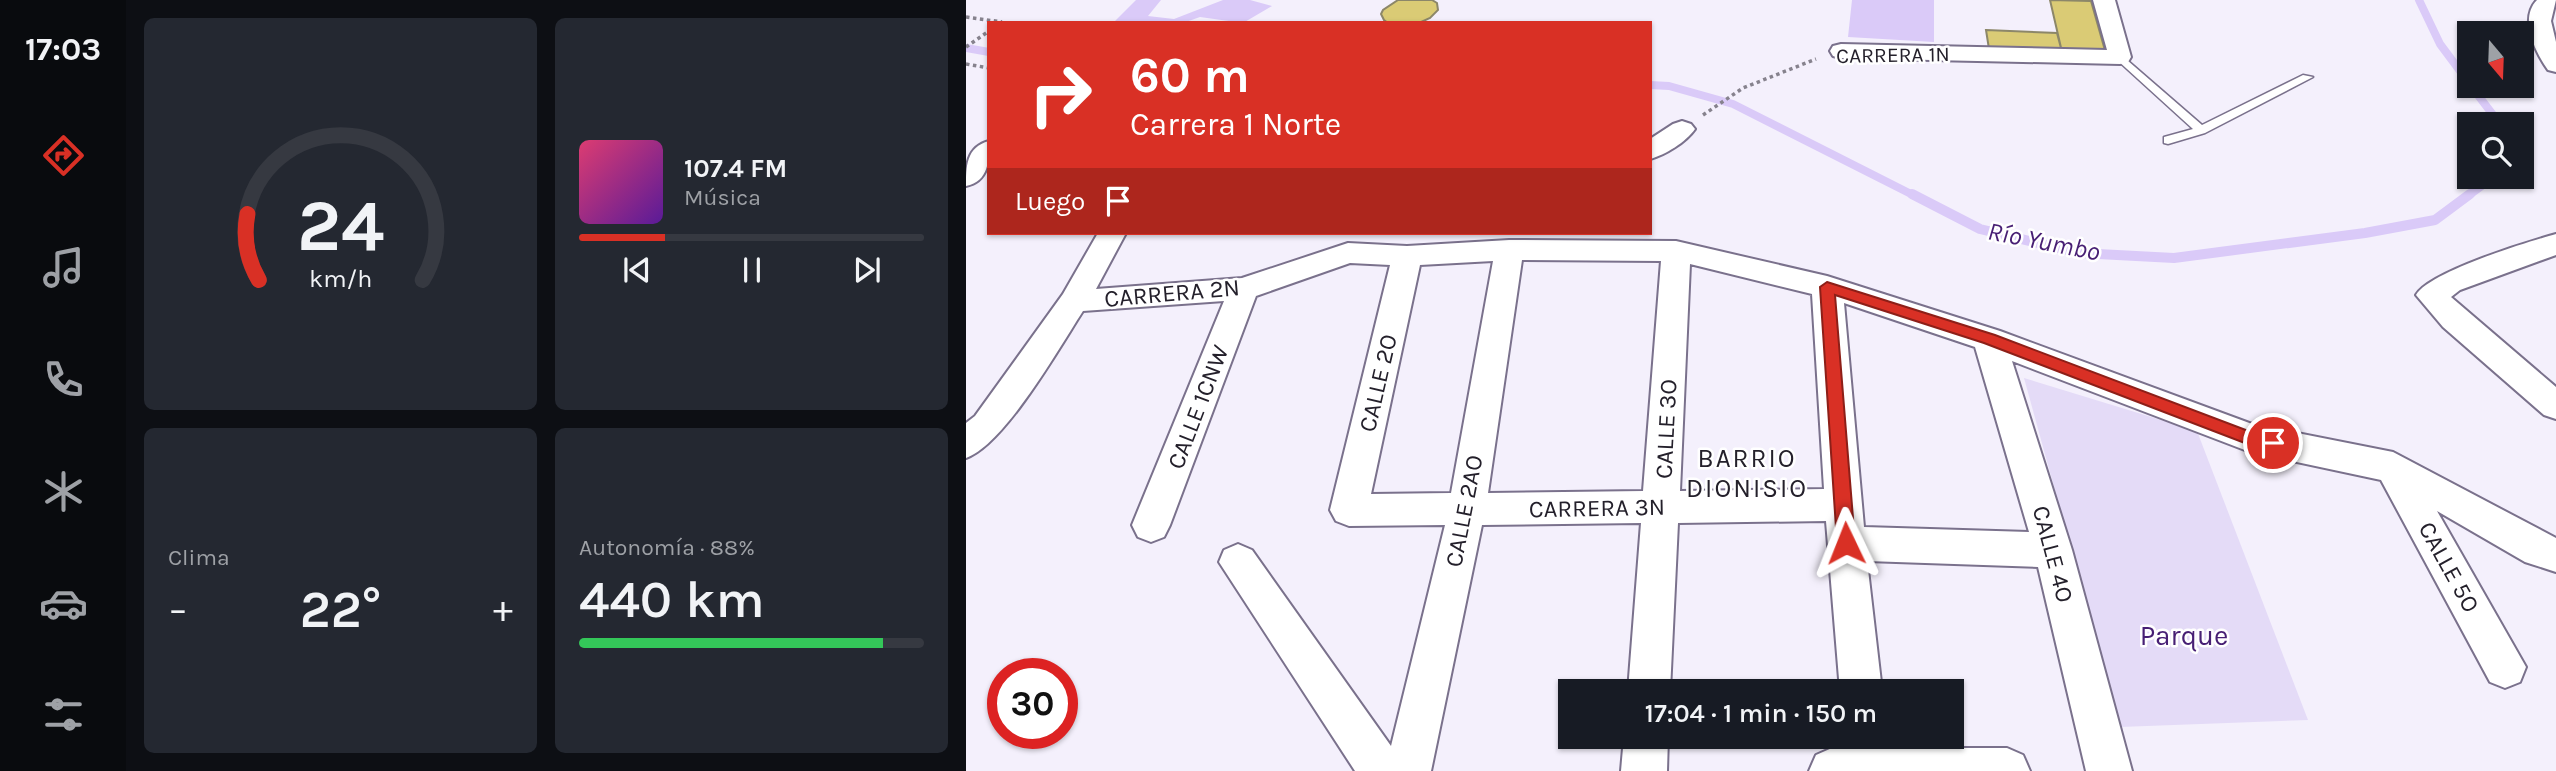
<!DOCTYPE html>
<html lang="es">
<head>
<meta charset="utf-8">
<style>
  :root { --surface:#171b24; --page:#242831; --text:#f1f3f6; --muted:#9ea1a6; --line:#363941; --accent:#d93025 }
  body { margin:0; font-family:Karla,sans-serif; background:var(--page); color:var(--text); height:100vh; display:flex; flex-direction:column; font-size:26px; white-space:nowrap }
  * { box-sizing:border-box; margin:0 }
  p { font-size:23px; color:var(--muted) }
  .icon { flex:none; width:38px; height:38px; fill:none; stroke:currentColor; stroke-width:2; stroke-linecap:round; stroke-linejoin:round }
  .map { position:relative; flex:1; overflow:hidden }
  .details { display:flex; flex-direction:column; gap:18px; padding:18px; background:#0d0f14; width:840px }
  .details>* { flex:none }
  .banner { position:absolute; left:21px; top:21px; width:665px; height:214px; border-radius:0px; box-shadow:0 2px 5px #0004; background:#d93025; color:#fff; overflow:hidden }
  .needle { width:46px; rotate:161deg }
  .fabs { position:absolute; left:1491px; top:21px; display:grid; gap:14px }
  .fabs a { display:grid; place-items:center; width:77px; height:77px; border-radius:0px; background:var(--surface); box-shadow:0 2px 5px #0004; font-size:35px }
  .speed { position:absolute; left:21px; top:658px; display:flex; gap:14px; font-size:35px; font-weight:700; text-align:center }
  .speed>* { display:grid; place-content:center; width:91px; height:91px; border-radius:50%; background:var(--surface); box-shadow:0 2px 5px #0004; line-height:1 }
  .speed .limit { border:10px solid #d22; background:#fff; color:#111 }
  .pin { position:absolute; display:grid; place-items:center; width:60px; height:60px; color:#fff; margin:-30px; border:4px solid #fff; border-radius:50%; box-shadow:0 2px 7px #0007 }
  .me { position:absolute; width:77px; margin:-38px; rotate:358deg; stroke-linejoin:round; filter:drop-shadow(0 0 5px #0008) }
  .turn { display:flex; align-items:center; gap:24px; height:147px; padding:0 28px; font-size:32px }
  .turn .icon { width:91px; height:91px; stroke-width:2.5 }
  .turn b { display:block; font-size:49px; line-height:60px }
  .then { display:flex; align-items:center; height:66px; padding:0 28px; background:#0003; gap:14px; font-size:26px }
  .big { font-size:52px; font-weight:600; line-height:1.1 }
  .details .tile { flex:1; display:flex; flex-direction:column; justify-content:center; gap:10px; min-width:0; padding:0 24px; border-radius:10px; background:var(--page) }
  .details .dial { align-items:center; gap:0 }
  .dial svg { height:182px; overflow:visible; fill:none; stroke:var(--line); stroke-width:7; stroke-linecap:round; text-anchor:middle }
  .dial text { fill:var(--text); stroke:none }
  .song { display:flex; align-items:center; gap:21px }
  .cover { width:84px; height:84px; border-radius:10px; background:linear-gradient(135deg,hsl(340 70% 55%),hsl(270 70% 35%)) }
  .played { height:7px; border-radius:4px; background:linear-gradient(90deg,var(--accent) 25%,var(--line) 25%) }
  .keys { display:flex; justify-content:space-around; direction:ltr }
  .heat { display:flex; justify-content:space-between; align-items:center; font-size:38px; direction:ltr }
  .charge { height:10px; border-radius:5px; background:linear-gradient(90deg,#34c759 88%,var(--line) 0) }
  .details .tiles { flex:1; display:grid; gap:18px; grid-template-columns:repeat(2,1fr) }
  .trip { position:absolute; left:592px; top:679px; width:406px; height:70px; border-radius:0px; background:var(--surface); box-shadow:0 2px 5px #0004; font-weight:600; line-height:70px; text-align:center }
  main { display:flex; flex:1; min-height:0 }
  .dock { display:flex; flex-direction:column; width:126px; justify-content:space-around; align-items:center; background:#090b0e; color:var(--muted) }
  .dock .icon { width:49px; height:49px }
  .dock .selected { color:var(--accent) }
  .dock b { font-size:32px; color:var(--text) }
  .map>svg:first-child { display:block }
</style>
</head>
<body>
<main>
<nav class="dock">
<b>17:03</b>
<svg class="icon selected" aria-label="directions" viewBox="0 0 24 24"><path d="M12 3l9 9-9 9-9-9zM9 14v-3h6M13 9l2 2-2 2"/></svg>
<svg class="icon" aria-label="music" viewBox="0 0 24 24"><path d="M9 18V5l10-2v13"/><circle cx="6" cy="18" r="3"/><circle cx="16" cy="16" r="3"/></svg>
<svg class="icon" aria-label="phone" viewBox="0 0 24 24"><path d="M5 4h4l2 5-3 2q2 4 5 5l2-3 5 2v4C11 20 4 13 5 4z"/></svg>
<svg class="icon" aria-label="climate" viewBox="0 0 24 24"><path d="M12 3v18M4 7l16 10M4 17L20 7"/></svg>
<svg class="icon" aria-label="car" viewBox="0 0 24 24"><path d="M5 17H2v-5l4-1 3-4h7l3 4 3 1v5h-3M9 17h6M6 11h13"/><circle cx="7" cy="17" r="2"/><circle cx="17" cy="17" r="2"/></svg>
<svg class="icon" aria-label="filters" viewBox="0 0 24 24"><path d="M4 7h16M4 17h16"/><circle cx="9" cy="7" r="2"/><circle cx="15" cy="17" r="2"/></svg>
</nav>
<section class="details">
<div class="tiles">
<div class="tile dial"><svg viewBox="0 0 100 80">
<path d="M14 69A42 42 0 1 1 86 69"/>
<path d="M14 69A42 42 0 0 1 9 40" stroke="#d93025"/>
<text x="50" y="56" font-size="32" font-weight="700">24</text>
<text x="50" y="72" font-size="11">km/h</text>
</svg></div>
<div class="tile">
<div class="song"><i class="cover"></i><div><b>107.4 FM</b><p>Música</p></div></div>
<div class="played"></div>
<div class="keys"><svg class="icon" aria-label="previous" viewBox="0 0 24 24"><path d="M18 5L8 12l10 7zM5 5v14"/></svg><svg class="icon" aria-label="pause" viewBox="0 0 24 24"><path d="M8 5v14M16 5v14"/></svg><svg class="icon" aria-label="next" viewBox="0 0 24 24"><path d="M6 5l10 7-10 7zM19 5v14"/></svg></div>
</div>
<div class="tile"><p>Clima</p>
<div class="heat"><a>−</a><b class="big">22°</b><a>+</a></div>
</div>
<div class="tile"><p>Autonomía · 88%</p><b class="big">440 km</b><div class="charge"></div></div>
</div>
</section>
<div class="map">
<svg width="1590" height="771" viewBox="0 0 1590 771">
  <rect width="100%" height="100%" fill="#f4f0fc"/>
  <path fill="#e4dbf7" d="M1058,378L1231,431L1342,720L1154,727Z"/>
  <path fill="#dacaf8" d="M170,0H195L182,16L208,19L257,0H284L306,6L277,23L234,17L217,23H147Z
    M886,0H968V42L882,37Z"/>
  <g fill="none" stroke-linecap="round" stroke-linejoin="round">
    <path stroke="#dacaf8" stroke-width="8" d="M1453,0L1474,44L1503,83
      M0,48L23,52
      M684,85L703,86L767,104L949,196
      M1505,86L1534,124
      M1502,196L1528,177"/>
    <path stroke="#dacaf8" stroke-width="10" d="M946,194L1014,229L1113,253L1208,258L1399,233L1469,220L1504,194"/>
  </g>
  <path fill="#dacb75" stroke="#8c8769" stroke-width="2" d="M432,0H466L471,3L472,10L464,18L453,23H422L418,20L415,14L417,10Z
    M1084,0L1125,1L1140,54L1096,52Z
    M1020,30L1091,33L1096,52L1023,49Z"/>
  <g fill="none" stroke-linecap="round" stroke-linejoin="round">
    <defs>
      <path id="lane" d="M1154,54L1236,125L1337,75L1347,77L1239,133L1202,144L1198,143V137L1227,129L1150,59V55Z"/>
      <path id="street" d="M1127,0H1149L1165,57L1162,62L1154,64L875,58L867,56L864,51L867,46L875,44L1141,50Z
        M1571,0H1590L1585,21L1590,42V72L1582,70C1569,52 1553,18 1571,0Z
        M716,121L725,124L729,129C720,142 699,155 684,159V139L707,124Z
        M23,141C23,161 23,181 0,186C0,167 0,147 23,141Z
        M132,233H160L130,289L276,278L382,243L441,246L543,240L710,241L861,276L1034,331L1286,424L1427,452L1590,538V572L1559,562L1471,511L1560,667L1554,682L1539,688L1524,682L1415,480L1284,452L1046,361L1106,550L1166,771H1120L1072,567L901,561L916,691H874L860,521L712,523L704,691H662L675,523L516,525L465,771H389L253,562L258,550L272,544L286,550L425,746L479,525L383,526L370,521L364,510L424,265L384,263L290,296L204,525L198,537L185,542L172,537L166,525L258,301L117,311C93,348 38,445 0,458V423L9,416L97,294ZM556,260L695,261L677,491L522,493ZM527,261L485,493L405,494L454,265ZM724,264L846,294L858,489L714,491ZM878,303L1009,347L1063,532L898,527Z
        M1590,234V255L1494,290L1485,297L1590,387V419L1578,415L1477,327L1450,295C1463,272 1561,242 1590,234Z
        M658,737H702L701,771H655Z
        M877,737H921L923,748H1041L1057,755L1064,771H843L850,755L866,748H878Z"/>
    </defs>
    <use href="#lane" stroke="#7a718c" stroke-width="3"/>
    <use href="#street" stroke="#7a718c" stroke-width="4"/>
    <path stroke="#86828d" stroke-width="3.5" stroke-dasharray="3.5 3.5" stroke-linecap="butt" d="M0,17L36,22
      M0,47L23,31
      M0,64L23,68
      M737,115L777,88L850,59"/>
    <use href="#lane" fill="#fff" fill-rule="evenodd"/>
    <use href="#street" fill="#fff" fill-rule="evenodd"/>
  </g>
  <path fill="#d93025" stroke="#8d1f18" stroke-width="2" d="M861,282L1029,335L1285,432L1313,438L1316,443L1313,448L1307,450L1284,445L1018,343L869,295L889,543L887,549L880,552L874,549L871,543L854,287Z"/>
  <g text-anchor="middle" stroke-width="5" stroke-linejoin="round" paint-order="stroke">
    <g font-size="21" fill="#24202b" stroke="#fff">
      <text transform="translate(927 55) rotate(-1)" y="7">CARRERA 1N</text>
    </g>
    <g font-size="24" fill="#24202b" stroke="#fff">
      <text transform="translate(206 293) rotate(-5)" y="8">CARRERA 2N</text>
      <text transform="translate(412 383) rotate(-77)" y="8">CALLE 2O</text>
      <text transform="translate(232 407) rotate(-69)" y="8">CALLE 1CNW</text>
      <text transform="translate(700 429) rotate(-87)" y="8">CALLE 3O</text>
      <text transform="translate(631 508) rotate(-1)" y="8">CARRERA 3N</text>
      <text transform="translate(498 511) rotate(-79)" y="8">CALLE 2AO</text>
      <text transform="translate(1087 554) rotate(75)" y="8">CALLE 4O</text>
      <text transform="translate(1483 567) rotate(61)" y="8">CALLE 5O</text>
    </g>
    <g font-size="26" font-style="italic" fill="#481f74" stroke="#fff">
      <text transform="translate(1078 241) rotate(11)" y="9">Río Yumbo</text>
    </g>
    <g font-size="26" letter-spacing="2" fill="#24202b" stroke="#fff">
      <text x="781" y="467">BARRIO<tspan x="781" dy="30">DIONISIO</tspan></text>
    </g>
    <g font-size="28" fill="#471f74" stroke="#fff">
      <text x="1218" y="645">Parque</text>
    </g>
  </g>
</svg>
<div class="fabs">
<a><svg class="needle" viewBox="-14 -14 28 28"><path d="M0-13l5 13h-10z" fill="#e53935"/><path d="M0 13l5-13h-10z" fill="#9ea1a6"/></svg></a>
<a><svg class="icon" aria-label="search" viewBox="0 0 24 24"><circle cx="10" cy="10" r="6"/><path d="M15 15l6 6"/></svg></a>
</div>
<div class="speed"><div class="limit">30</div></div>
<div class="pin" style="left:1307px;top:443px;background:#d93025"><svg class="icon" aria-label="arrive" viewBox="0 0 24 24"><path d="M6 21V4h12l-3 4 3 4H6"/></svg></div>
<svg class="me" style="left:880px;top:543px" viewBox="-20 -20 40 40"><path d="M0-17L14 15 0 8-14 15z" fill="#d93025" stroke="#fff" stroke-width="4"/></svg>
<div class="trip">17:04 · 1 min · 150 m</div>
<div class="banner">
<div class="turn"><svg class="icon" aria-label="right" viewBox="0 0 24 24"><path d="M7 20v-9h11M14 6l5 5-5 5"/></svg><div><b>60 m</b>Carrera 1 Norte</div></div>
<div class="then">Luego<svg class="icon" aria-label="arrive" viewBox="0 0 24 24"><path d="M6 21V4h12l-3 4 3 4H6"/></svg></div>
</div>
</div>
</main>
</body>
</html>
